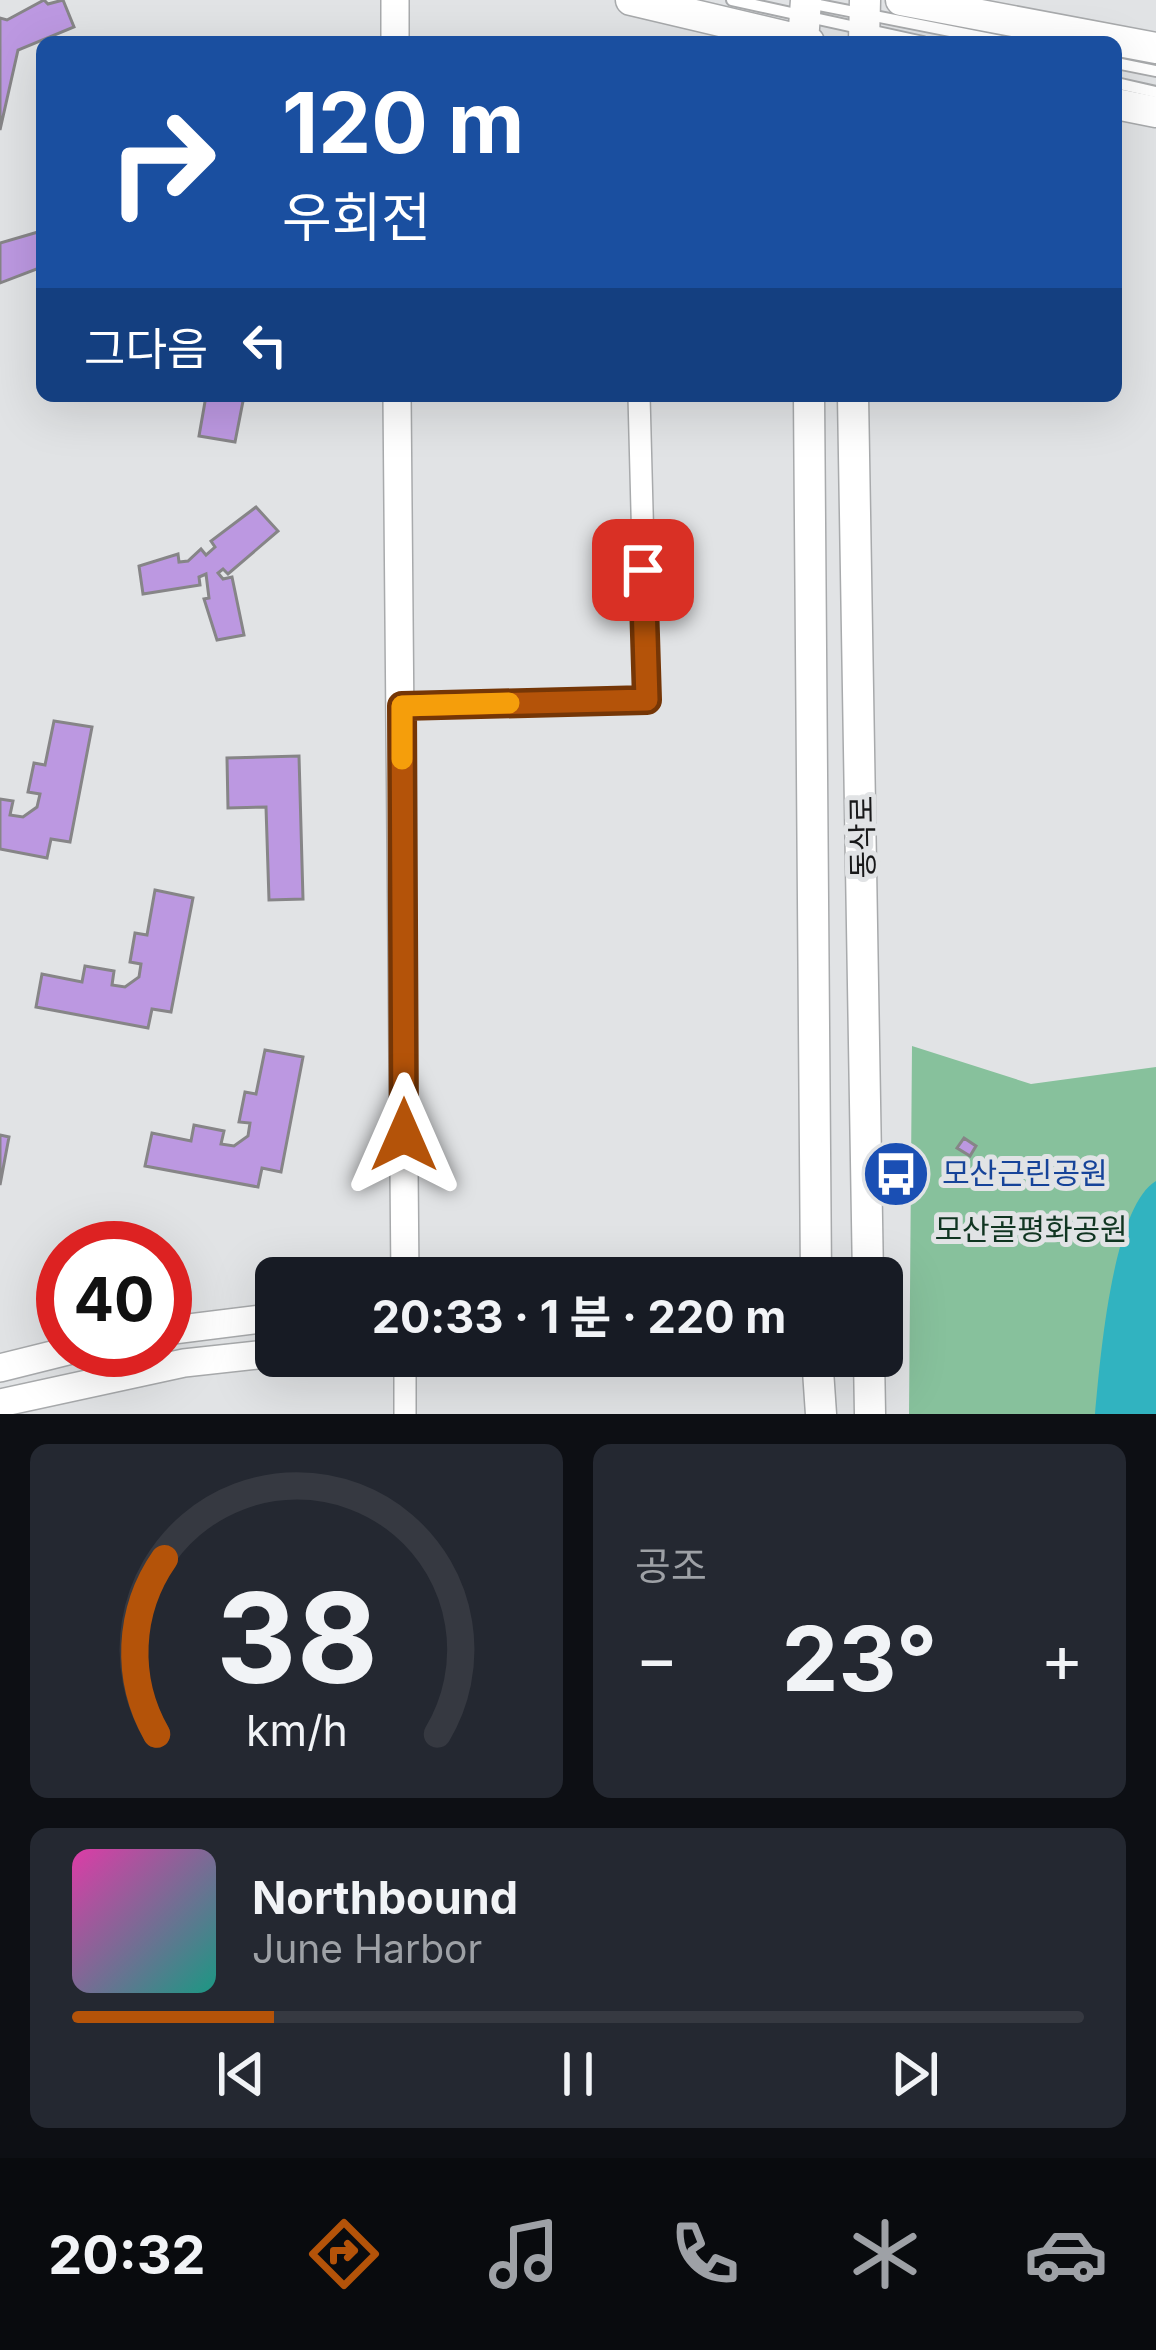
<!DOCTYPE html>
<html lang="ko">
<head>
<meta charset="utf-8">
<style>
  :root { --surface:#171b24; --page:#242831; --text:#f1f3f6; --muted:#9ea1a6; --line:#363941; --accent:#b45309 }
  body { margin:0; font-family:Inter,"Noto Sans KR",sans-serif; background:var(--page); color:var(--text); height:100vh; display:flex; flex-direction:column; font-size:45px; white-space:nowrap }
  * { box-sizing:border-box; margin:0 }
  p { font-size:39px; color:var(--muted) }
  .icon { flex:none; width:66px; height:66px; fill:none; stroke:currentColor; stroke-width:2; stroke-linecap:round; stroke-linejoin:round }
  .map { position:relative; height:1414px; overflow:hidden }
  .drawer { display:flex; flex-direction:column; gap:30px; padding:30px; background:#0d0f14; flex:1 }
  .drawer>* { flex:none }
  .top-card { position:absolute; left:36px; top:36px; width:1086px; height:366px; border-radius:18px; box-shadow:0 12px 48px #0002; background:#1a4fa0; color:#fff; overflow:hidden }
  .speed { position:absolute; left:36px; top:1221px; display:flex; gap:24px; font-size:60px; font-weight:700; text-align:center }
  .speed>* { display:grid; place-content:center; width:156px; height:156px; border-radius:50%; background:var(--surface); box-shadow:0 12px 48px #0002; line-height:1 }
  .speed .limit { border:18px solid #d22; background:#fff; color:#111 }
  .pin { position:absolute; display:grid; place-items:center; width:102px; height:102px; color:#fff; margin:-51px; border-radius:24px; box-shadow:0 6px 18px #0006 }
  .me { position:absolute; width:132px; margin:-66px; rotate:0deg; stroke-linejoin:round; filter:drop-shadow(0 0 9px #0008) }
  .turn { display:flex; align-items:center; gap:42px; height:252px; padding:0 48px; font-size:54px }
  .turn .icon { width:156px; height:156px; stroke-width:2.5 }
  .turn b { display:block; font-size:84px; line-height:102px }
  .then { display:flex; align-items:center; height:114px; padding:0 48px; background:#0003; gap:24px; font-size:45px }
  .big { font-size:90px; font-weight:700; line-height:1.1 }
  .drawer .widget { flex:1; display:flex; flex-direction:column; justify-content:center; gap:18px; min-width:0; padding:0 42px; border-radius:18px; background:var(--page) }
  .drawer .dial { align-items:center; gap:0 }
  .dial svg { height:312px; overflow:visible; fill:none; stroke:var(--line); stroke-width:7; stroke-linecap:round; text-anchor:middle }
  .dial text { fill:var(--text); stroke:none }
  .song { display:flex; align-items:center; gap:36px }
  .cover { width:144px; height:144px; border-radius:18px; background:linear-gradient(135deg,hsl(320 70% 55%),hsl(170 70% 35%)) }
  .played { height:12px; border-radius:6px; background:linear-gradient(90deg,var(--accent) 20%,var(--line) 20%) }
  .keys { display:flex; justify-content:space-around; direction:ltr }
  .heat { display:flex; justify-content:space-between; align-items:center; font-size:66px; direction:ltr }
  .drawer .tiles { flex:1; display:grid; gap:30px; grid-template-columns:1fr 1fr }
  .widget:last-child { grid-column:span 2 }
  .trip { position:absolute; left:255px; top:1257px; width:648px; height:120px; border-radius:18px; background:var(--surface); box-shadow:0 12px 48px #0002; font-weight:700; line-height:120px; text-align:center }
  .menu { display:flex; height:192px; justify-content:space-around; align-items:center; background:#090b0e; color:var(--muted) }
  .menu .icon { width:84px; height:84px }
  .menu .on { color:var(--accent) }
  .menu b { font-size:54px; color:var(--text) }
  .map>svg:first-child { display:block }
</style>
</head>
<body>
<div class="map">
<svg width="1156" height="1414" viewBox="0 0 1156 1414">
  <rect width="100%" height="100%" fill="#e1e3e5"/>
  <path fill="#87c19c" d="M912,1046L1031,1084L1156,1067V1414H909Z"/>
  <path fill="#31b3c0" d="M1156,1181V1414H1095C1100,1361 1112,1207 1156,1181Z"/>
  <path fill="#bc98e1" stroke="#868587" stroke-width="3" d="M44,0L48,4L63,0L74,27L18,50L0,130V18L7,20Z
    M38,232L42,267L0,283V243Z
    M206,396H244L235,442L199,436Z
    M256,507L278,531L228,574L223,569L218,573L223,579L232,577L244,635L217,640L204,599L209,598L206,574L199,577L200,585L143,594L139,566L178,554L179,562L188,561L201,549L206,555L215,547L211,541Z
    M54,721L92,727L70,842L51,839L47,858L0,849V799L13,801L10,815L23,817L37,807L40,794L28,792L34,763L45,765Z
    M299,756L303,899L269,900L266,807L228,808L227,758Z
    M155,890L193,898L171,1012L152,1009L148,1028L36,1007L42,974L82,982L85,966L114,971L112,985L125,987L139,977L141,964L130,962L135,933L147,935Z
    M265,1050L303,1057L281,1172L262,1168L258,1187L145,1166L152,1133L191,1141L194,1125L224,1131L221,1144L234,1146L248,1136L250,1123L239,1122L245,1092L256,1094Z
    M0,1135L9,1137L0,1185Z
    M964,1138L976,1146L970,1156L957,1148Z"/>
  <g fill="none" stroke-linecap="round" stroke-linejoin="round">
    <defs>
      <path id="service" d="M732,0L923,42
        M809,3L1006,42
        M1116,63L1156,71
        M1116,83L1156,92"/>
      <path id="minor" d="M402,706L647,700L639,396
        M405,1414V1356"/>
      <path id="tertiary" d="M395,42V0
        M397,396L405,1278
        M165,1331L276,1317
        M0,1368L72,1350
        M0,1403L184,1363L276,1353"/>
      <path id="secondary" d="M631,0L809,42
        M901,0L1156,48
        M803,42L806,0
        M864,42L865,0
        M1116,104L1156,112
        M809,396L816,1278
        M853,396L868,1278
        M817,1356L821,1414
        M869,1356L870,1414"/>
    </defs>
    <use href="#service" stroke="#a8aaac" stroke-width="14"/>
    <use href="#minor" stroke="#a8aaac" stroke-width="24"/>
    <use href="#tertiary" stroke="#a8aaac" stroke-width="30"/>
    <use href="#secondary" stroke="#a8aaac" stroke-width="33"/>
    <use href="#service" stroke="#fff" stroke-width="10"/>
    <use href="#minor" stroke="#fff" stroke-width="21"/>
    <use href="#tertiary" stroke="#fff" stroke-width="27"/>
    <use href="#secondary" stroke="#fff" stroke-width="30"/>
  </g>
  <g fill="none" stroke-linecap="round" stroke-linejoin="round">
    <defs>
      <path id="route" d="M404,1135L402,706L647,700L643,570"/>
    </defs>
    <use href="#route" stroke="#753606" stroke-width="30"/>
    <use href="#route" stroke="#b45309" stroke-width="21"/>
    <path stroke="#f59e0b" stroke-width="21" d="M402,759V706L509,703"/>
  </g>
  <defs>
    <symbol id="bus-disc" viewBox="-11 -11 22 22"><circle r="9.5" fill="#1a4fb4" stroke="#e1e3e5"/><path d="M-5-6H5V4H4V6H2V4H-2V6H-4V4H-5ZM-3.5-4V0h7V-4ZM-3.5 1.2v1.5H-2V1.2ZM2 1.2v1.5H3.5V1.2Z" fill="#fff"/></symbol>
  </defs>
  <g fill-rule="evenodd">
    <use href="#bus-disc" x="858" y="1136" width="76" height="76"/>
  </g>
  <g text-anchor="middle" stroke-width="10" stroke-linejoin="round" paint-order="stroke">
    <g font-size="30" fill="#181819" stroke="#e1e3e5">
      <text transform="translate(863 837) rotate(-91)" y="10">동삭로</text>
    </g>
    <g font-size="30" fill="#164399" stroke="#e1e3e5" text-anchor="start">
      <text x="942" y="1184">모산근린공원</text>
    </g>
    <g font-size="30" fill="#103521" stroke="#e1e3e5">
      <text x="1031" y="1240">모산골평화공원</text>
    </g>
  </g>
</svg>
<div class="speed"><div class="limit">40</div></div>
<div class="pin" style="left:643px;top:570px;background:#d93025"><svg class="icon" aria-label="arrive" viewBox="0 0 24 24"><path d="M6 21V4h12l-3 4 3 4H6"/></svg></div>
<svg class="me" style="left:404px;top:1135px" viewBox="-20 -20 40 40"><path d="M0-17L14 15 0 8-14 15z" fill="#b45309" stroke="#fff" stroke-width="4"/></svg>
<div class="trip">20:33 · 1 분 · 220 m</div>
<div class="top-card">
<div class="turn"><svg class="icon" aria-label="right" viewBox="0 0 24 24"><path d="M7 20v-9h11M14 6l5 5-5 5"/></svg><div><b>120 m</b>우회전</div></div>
<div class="then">그다음<svg class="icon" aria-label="left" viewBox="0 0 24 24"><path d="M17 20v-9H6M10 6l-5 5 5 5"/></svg></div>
</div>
</div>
<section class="drawer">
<div class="tiles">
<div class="widget dial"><svg viewBox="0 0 100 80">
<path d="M14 69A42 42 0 1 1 86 69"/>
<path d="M14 69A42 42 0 0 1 16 24" stroke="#b45309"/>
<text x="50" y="56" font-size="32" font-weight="700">38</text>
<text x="50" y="72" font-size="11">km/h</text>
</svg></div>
<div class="widget"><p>공조</p>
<div class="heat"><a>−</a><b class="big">23°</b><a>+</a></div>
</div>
<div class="widget">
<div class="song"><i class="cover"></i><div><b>Northbound</b><p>June Harbor</p></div></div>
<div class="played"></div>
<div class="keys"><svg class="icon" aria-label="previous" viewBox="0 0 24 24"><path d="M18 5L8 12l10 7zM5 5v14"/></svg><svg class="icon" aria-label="pause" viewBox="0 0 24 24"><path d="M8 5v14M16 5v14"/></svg><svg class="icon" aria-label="next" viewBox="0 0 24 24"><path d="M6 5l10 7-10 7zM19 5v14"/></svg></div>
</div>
</div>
</section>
<nav class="menu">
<b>20:32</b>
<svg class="icon on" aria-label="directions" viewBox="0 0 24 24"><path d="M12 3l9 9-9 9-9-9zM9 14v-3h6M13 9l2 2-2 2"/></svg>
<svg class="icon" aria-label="music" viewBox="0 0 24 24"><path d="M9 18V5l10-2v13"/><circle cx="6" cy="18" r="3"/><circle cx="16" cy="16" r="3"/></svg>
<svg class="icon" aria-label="phone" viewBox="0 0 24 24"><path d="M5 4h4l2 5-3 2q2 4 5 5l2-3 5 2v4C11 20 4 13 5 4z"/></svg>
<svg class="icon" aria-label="climate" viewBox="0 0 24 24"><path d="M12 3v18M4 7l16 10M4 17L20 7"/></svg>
<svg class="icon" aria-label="car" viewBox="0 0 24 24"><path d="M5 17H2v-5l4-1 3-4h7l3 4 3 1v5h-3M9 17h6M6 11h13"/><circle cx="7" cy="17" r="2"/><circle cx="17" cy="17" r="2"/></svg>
</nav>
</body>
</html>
